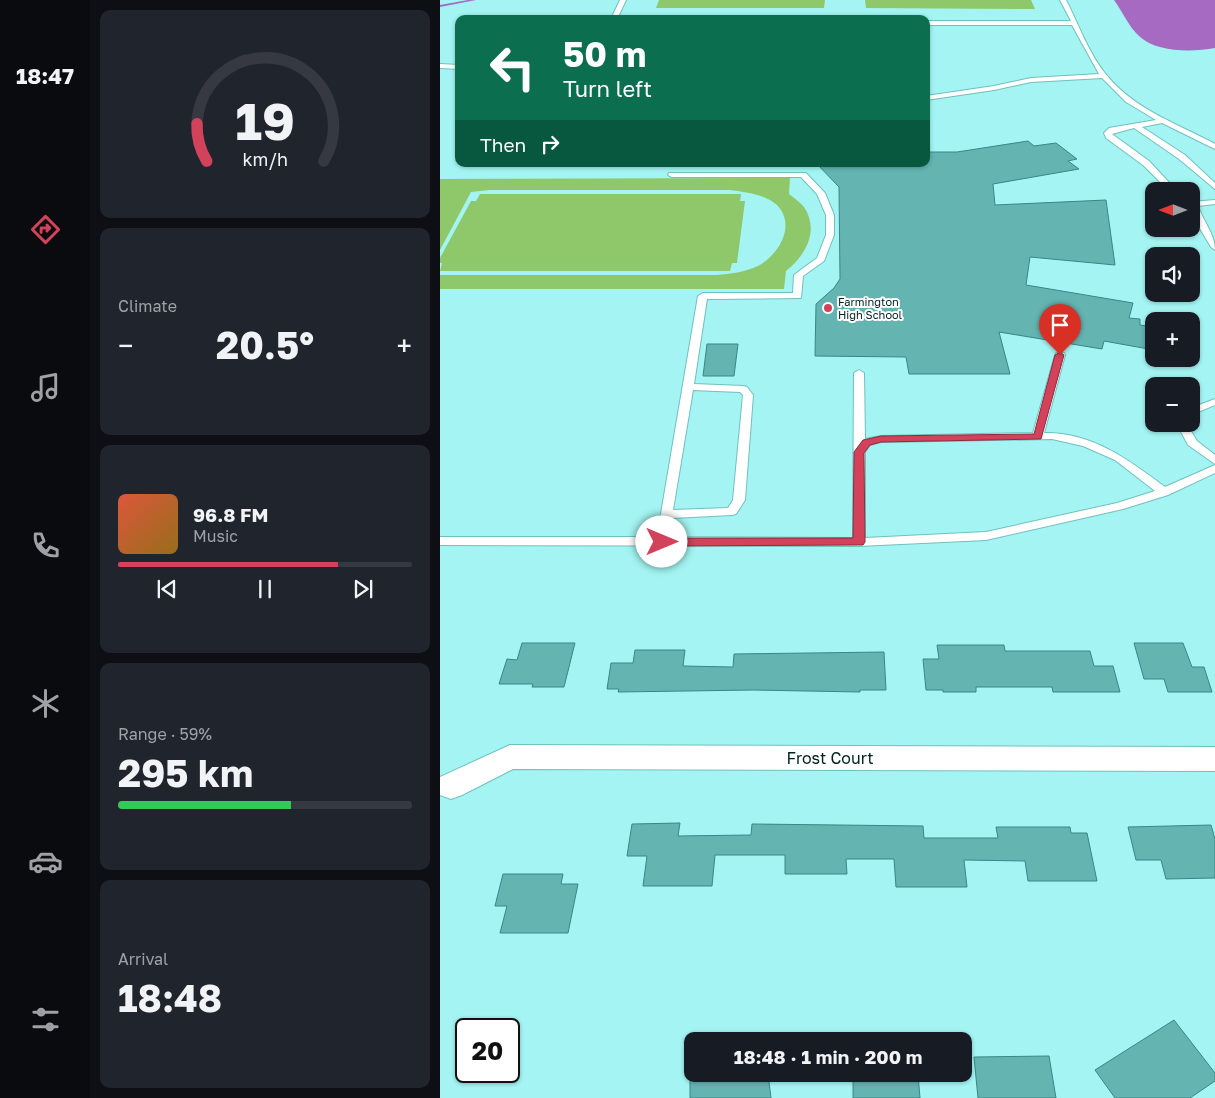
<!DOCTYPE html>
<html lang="en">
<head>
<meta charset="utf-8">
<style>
  :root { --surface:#171b24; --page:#20242c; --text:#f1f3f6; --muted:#9ea1a6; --line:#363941; --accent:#d2425b }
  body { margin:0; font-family:"Golos Text",sans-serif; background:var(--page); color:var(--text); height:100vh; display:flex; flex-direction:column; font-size:19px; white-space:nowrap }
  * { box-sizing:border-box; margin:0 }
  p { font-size:16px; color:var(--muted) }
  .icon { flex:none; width:28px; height:28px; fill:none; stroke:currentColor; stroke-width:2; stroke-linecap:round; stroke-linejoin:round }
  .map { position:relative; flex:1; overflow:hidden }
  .drawer { display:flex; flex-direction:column; gap:10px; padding:10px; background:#0d0f14; width:350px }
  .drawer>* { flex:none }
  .banner { position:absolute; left:15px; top:15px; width:475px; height:152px; border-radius:10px; box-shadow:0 1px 4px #0004; background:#0b6e4f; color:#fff; overflow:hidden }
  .needle { width:32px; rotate:270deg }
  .buttons { position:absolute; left:705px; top:182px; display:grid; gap:10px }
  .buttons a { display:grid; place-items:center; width:55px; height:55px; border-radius:10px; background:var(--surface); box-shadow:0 1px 4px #0004; font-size:25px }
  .speed { position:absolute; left:15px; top:1018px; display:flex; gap:10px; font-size:25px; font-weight:700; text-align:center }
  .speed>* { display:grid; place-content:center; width:65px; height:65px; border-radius:50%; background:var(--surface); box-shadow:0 1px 4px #0004; line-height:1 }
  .speed .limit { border:2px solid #111; border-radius:8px; background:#fff; color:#111 }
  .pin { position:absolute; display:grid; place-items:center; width:42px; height:42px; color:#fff; margin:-51px -21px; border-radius:50% 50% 50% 0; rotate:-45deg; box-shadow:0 0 5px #0007 }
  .pin .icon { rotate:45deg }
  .me { position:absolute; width:55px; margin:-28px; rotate:90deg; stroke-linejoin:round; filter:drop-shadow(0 0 4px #0008) }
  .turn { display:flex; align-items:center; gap:18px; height:105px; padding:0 25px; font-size:22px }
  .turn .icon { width:65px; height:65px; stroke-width:2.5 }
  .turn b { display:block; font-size:35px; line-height:42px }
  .then { display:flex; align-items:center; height:48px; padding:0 25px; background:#0003; gap:10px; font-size:19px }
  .big { font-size:38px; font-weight:700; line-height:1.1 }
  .drawer .card { flex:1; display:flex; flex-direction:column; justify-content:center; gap:8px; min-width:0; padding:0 18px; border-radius:10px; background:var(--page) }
  .drawer .dial { align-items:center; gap:0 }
  .dial svg { height:130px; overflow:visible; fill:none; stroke:var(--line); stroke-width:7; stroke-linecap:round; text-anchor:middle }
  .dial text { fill:var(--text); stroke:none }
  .song { display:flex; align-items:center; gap:15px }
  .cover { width:60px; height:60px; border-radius:8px; background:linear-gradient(135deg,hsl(10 70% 55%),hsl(40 70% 35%)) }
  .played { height:5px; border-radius:2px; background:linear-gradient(90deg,var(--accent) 75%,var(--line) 75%) }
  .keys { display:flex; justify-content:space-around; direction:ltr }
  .heat { display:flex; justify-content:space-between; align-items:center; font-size:28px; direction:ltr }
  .charge { height:8px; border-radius:4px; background:linear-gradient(90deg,#34c759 59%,var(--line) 0) }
  .trip { position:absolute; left:244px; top:1032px; width:288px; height:50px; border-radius:10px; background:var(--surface); box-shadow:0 1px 4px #0004; font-weight:700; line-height:50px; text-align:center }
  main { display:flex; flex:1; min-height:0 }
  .tabs { display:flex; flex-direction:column; width:90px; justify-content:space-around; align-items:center; background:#090b0e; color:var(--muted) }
  .tabs .icon { width:35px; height:35px }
  .tabs .on { color:var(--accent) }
  .tabs b { font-size:22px; color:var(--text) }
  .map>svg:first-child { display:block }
</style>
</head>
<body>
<main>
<nav class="tabs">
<b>18:47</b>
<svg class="icon on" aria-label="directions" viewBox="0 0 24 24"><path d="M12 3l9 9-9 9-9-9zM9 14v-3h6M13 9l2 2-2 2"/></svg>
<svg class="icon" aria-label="music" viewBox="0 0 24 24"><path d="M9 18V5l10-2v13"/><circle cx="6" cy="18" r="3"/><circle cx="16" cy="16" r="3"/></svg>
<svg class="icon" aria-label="phone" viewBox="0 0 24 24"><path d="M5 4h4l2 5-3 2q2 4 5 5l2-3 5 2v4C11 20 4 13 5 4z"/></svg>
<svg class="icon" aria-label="climate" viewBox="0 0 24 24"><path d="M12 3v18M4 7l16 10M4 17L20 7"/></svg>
<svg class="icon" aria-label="car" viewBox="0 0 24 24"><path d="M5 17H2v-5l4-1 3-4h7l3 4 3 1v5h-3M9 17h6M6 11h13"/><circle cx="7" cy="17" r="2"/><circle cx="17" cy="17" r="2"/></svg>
<svg class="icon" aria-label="filters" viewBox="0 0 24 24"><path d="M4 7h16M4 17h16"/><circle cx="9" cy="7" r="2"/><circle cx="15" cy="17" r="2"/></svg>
</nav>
<section class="drawer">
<div class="card dial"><svg viewBox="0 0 100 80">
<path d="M14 69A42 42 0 1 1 86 69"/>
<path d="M14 69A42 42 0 0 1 8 46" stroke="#d2425b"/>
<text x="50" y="56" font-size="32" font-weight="700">19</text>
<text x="50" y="72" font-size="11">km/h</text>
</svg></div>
<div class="card"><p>Climate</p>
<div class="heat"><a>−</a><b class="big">20.5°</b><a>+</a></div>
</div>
<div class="card">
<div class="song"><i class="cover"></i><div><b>96.8 FM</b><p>Music</p></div></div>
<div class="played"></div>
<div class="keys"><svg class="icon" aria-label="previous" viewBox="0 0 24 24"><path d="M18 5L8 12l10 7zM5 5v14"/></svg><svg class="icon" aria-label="pause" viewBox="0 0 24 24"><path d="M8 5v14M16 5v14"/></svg><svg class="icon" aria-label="next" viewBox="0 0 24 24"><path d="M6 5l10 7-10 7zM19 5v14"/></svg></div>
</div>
<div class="card"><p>Range · 59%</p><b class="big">295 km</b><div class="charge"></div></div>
<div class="card"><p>Arrival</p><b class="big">18:48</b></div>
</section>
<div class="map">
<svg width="775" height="1098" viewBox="0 0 775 1098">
  <rect width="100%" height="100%" fill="#a3f4f2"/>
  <path fill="#8fc86b" d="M219,0H385L384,8H216Z
    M425,0H591L595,9L426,8Z
    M350,178L349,194C354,198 360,202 364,207C380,231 365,256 346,271L344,289H0V275H277C290,274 305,272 318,266C338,255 357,226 337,205C325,194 304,192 290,190H49L31,192L0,250V179Z
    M40,194H301L300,201H305L297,263H292L290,271H0L2,263H0V258L31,201H36Z"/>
  <path fill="#a76ac3" d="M674,0H775V48C753,52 717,53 699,36C689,27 682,11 674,0Z"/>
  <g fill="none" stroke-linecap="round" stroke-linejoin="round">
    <path fill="#a76ac3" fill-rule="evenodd" d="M28,0H36L0,7V5Z"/>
  </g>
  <path fill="#64b4b2" stroke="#368888" d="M588,141L594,146L616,143L637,159L628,161L639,169L553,184L555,205L666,200L675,265L590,257L586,285L693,303L689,318L700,319V325L714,327V350L664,341L662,349L559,332L570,374H469L466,357L375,356L376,304L394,288L400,279L399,187L377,164H486V152H517Z
    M267,344H298L294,376H263Z
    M82,643H135L124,687H92L93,684H59L67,659L77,660Z
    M694,643H743L752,667H764L772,692H728L724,679H704Z
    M497,645H564L565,651H650L654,666H673L680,692H613L612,687H536V692H503V690H486L483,659H499Z
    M195,650H245L243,666L293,667L294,654L444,652L446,690H420V692L313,690L178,692L179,689H167L171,663H193Z
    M240,823L238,836L311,835L312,824L483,826L484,838H558L556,827H630L631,833H647L657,881H588L585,861L524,860L527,887H456L454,859H406L407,874H345V855H275L272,886H203L207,856H187L192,824Z
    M771,825L775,839V878L726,879L721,860H696L688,827Z
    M63,874H123L121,884H138L128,933H60L67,906H55Z
    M734,1020L775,1073V1081L750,1098H675L655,1070Z
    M609,1056L616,1098H538L534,1057Z
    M250,1074H328L331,1098H250Z
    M413,1074H478L480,1098H413Z"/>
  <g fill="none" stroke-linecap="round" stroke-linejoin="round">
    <defs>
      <path id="lane" d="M180,0H186L177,19H171Z
        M620,0H626C639,25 649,55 668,77C696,110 738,124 775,144V149L722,123L702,127L745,155L775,183V189L739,159L694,128L672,134L709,161L737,191H729L703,165L666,138L664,133L669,128L716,120L686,102L662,78L591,82L554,90L486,100V96L554,86L591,78L659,74L632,25H486V21H631Z
        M0,64L19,65V69L0,68Z
        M229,173H366L385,193L394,215V235L384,261L363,276L361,298L267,299L254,384L303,386L307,387L313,395L305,500L296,514L292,515L232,518L229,537L413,538L414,373L419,370L424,373L425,439L441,436L593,433L615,355L616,353H624L625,355L604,433C652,432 689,460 725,487L775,465V473L728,495L683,509L546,540L419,546L0,545V537H217L258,296L263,293H353L354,275L377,258L386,235V215L377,194L361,177H232L228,175ZM253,390L300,392L303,395L293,500L288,508L233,510ZM612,439L643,446L675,460L715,491L677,503L546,532L425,538V452L430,445L441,442Z
        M775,200V204L758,206C763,221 775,234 775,250L771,247L753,217L751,202Z
        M775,399V405L751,415V408Z
        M741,424H751L749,428L757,441L775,455V464L748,445L739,428Z"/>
      <path id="street" d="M70,745L775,747V771L73,769L22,795L11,799L0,795V777Z"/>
    </defs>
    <use href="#lane" stroke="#70c0be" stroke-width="2"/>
    <use href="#street" stroke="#70c0be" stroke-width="2"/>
    <use href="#lane" fill="#fff" fill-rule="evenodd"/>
    <use href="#street" fill="#fff" fill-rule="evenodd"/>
  </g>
  <path fill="#d2425b" stroke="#882b3b" d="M620,352L624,355L601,439L441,442L430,445L424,453L425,542L423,545L222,546L216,542L222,538H413L414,452L423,440L441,436L594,434L615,355Z"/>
  <circle fill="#d2425b" stroke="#fff" stroke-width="2" cx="388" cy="308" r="5"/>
  <g text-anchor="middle" stroke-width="4" stroke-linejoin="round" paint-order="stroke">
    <g font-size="11" fill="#001f1f" stroke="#fff" text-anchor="start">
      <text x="398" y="306">Farmington<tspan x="398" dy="13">High School</tspan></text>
    </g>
    <g font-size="16" fill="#001f1f" stroke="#fff">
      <text x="390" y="764">Frost Court</text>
    </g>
  </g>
</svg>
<div class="buttons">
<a><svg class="needle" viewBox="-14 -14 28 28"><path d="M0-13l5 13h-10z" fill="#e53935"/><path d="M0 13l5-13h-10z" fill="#9ea1a6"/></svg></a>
<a><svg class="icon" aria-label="sound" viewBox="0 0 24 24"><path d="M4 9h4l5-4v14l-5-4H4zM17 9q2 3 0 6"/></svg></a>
<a>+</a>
<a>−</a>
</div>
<div class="speed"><div class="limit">20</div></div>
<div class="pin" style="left:620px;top:355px;background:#d93025"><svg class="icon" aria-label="arrive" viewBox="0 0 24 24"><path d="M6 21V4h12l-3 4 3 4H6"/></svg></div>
<svg class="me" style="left:222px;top:542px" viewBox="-20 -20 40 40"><circle r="19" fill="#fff"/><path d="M0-13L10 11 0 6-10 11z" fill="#d2425b"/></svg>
<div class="trip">18:48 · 1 min · 200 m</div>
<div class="banner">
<div class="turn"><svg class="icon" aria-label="left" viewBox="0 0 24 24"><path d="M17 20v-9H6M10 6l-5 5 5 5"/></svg><div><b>50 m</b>Turn left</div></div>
<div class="then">Then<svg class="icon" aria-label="right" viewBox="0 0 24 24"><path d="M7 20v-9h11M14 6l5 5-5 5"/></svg></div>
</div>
</div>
</main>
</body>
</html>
